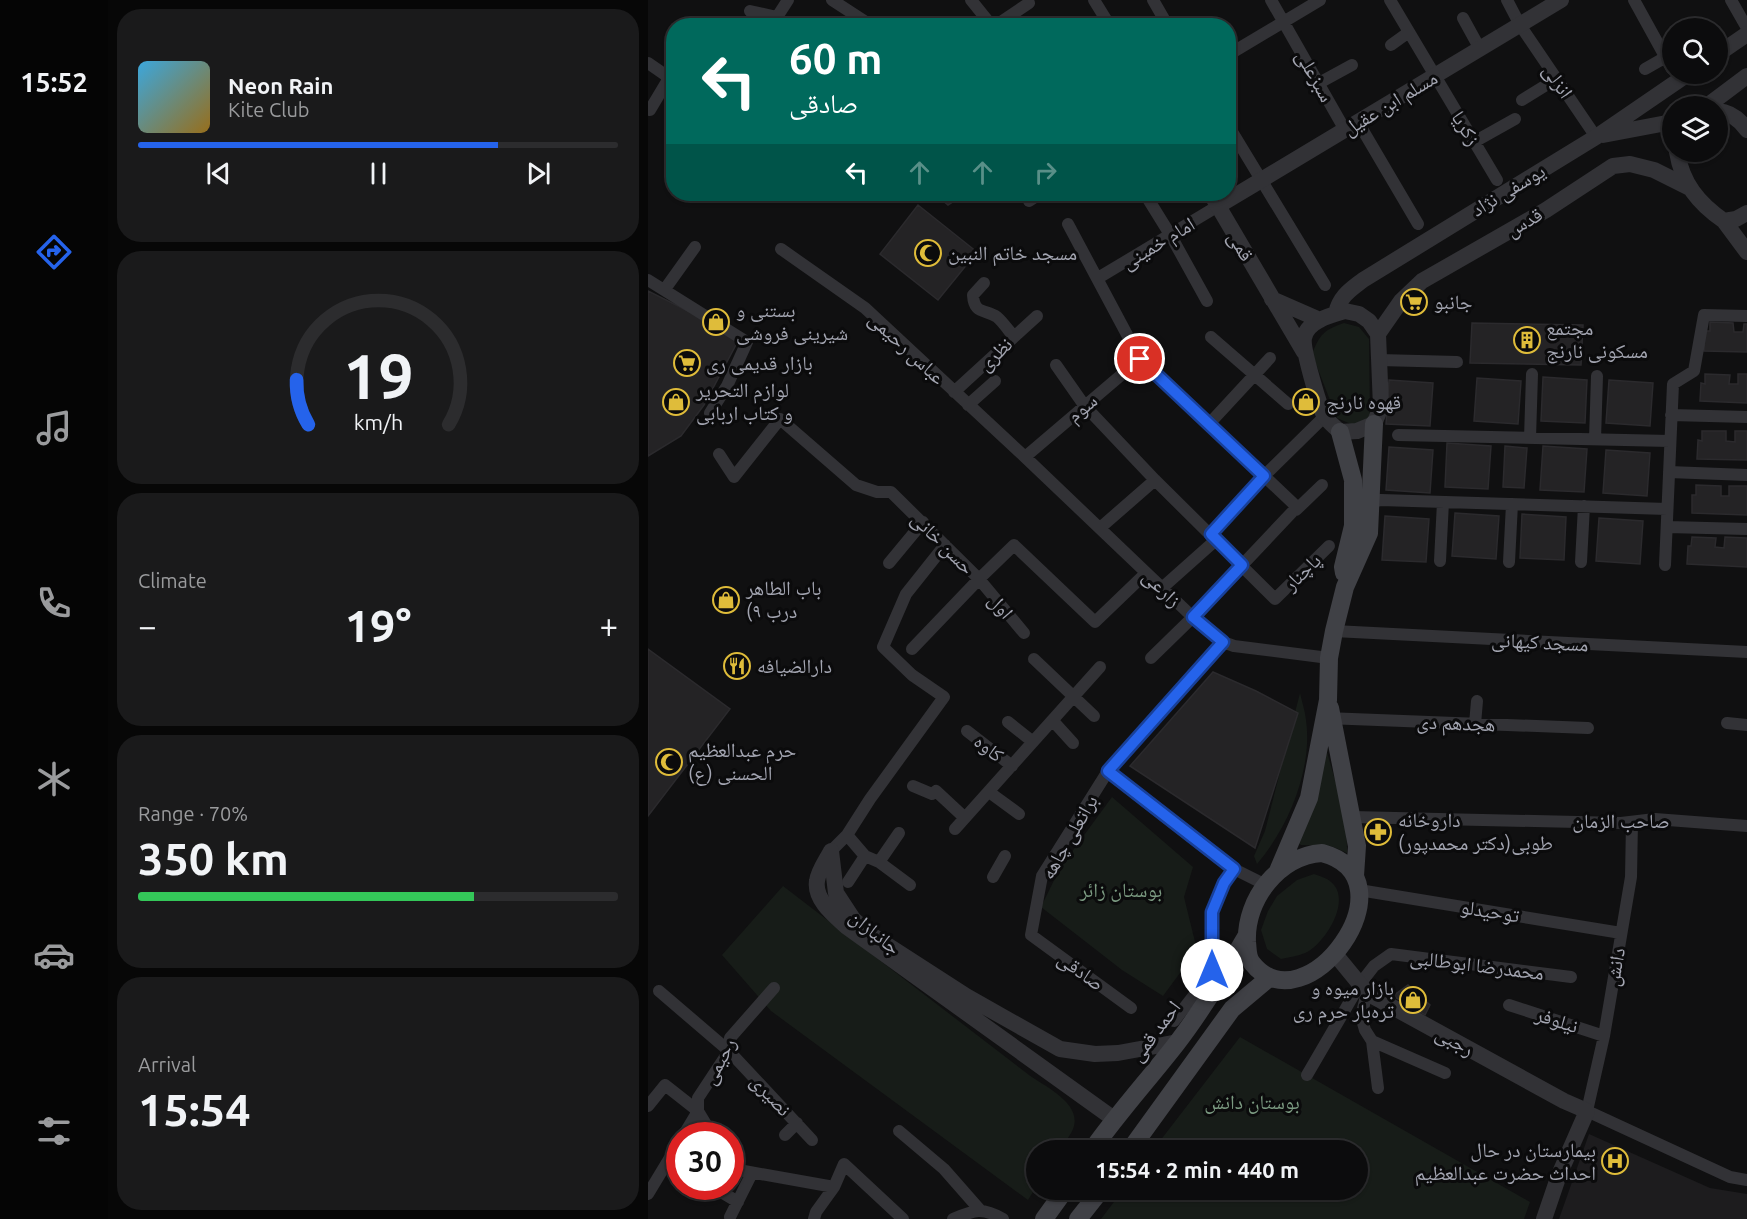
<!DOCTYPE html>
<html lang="en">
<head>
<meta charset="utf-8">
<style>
  :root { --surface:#0c0c0d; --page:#1a1a1b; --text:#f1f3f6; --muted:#9a9b9d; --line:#2c2c2e; --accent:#2563eb }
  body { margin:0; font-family:Ubuntu,"Noto Naskh Arabic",sans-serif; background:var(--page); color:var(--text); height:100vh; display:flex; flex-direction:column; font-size:22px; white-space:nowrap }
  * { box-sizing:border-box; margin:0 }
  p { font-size:20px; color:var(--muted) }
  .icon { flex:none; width:33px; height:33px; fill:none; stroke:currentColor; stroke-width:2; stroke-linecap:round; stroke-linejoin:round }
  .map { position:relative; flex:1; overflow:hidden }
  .drawer { display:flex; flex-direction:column; gap:9px; padding:9px; background:#070707; width:540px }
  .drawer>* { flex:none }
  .banner { position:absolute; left:18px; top:18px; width:570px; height:183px; border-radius:24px; box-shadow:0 2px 4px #0004,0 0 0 2px var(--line); background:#00695c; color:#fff; overflow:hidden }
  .tools { position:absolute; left:1014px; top:18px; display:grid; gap:12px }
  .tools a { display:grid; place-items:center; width:66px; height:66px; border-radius:50%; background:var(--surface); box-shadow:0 2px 4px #0004,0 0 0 2px var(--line); font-size:30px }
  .speed { position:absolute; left:18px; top:1122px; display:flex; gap:12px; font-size:30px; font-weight:700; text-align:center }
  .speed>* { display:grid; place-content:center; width:78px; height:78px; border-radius:50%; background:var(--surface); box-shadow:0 2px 4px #0004,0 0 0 2px var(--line); line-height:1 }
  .speed .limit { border:9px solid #d22; background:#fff; color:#111 }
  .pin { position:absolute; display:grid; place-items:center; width:51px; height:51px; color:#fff; margin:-26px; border:3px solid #fff; border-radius:50%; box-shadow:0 2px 6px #0007 }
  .me { position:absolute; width:66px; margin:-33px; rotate:0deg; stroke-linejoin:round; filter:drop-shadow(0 0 4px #0008) }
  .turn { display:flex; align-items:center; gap:21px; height:126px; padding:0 24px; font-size:27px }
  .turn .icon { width:78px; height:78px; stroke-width:2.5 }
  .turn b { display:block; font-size:42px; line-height:51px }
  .lanes { display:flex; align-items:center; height:57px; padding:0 24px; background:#0003; justify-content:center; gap:30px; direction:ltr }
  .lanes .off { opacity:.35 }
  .big { font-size:45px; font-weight:600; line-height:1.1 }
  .drawer .widget { flex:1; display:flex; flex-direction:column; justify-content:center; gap:9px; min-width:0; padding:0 21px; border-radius:24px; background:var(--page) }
  .drawer .dial { align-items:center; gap:0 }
  .dial svg { height:156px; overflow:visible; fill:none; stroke:var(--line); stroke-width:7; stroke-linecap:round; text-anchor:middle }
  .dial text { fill:var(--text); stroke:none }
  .song { display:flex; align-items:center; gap:18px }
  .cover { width:72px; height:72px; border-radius:9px; background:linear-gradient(135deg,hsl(200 70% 55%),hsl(40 70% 35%)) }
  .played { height:6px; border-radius:3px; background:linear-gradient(90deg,var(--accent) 75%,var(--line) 75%) }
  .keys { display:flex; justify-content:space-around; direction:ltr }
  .heat { display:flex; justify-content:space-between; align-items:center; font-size:33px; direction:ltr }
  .charge { height:9px; border-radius:4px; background:linear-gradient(90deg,#34c759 70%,var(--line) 0) }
  .trip { position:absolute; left:378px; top:1140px; width:342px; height:60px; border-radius:30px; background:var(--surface); box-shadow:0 2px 4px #0004,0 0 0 2px var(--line); font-weight:600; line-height:60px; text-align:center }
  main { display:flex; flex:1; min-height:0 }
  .menu { display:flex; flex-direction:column; width:108px; justify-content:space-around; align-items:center; background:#050505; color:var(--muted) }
  .menu .icon { width:42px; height:42px }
  .menu .selected { color:var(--accent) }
  .menu b { font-size:27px; color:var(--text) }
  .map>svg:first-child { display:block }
</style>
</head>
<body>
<main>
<nav class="menu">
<b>15:52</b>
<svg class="icon selected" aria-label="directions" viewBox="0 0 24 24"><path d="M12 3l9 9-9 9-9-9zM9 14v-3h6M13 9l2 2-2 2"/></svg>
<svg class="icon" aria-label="music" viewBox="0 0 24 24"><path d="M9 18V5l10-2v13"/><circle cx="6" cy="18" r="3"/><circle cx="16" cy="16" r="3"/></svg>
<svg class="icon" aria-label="phone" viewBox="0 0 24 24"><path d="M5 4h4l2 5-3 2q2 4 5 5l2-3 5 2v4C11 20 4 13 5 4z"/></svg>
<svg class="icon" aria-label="climate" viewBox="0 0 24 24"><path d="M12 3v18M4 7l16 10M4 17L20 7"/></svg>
<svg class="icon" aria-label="car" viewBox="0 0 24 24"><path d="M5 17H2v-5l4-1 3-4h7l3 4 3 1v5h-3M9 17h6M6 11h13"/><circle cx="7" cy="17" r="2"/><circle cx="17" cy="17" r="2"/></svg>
<svg class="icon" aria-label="filters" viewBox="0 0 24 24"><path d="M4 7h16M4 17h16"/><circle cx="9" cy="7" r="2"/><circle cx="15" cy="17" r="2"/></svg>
</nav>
<section class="drawer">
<div class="widget">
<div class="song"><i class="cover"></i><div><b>Neon Rain</b><p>Kite Club</p></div></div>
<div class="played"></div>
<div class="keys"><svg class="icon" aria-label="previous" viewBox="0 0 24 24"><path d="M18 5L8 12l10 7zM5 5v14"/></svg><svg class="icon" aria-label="pause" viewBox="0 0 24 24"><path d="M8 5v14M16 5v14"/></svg><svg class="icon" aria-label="next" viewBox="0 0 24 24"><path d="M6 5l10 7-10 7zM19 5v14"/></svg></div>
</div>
<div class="widget dial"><svg viewBox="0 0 100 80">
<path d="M14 69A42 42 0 1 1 86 69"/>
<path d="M14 69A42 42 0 0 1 8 46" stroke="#2563eb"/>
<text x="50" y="56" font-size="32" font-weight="700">19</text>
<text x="50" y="72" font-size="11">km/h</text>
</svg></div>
<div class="widget"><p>Climate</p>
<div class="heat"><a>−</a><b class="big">19°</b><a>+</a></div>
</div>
<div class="widget"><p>Range · 70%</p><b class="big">350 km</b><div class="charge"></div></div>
<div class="widget"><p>Arrival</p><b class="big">15:54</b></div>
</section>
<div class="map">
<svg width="1099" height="1219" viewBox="0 0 1099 1219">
  <rect width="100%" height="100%" fill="#101011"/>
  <path fill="#1d1c1e" d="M941,1134L1062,1188L1099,1194V1219H911Z"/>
  <path fill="#171c18" d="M696,323L711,327L721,339L722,417L705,425L689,418L664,354C672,334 676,330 696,323Z
    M652,693C654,702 657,711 658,720C665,769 640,828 609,864L606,856L617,831Z
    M679,752C688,784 700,819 699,853L683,846L653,845L650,842Z
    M464,797L545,867L536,897L549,950L515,996L474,970L393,907L412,868Z
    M666,874C671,876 679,878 683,882C705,900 676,945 657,953C650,956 641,957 633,959L619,949L613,930L620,911L629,896L649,880Z
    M135,886L381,1075C396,1086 432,1102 426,1126C424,1134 416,1143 411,1150H388V1187L380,1200L123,1011L74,955Z
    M592,1037L882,1202L876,1219H453L475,1190H710V1150H505Z"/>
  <path fill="#242325" stroke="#2b2a2d" stroke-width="1.5" d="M287,194H317L300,205Z
    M270,205L329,252L290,300L232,254Z
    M0,291L70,326L90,341L56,405L33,436L0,456Z
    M1062,322L1085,323L1086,332H1095L1096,324H1099V352L1056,351L1057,331H1062Z
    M824,323L935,325L933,365L822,363Z
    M1057,374L1082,375L1081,384H1090V374H1099V403L1052,401L1053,383L1057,384Z
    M895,377L939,380L937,423L893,421Z
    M829,378L873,381L870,424L826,421Z
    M741,380L785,383L782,426L738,424Z
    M961,380L1005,383L1002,426L958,423Z
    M1054,431H1078V441L1087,442V431H1099V460L1049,459L1050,440L1054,441Z
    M799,443L843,446L840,489L797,487Z
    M857,446L879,448L876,488L855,487Z
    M895,446L939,449L936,492L892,490Z
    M741,447L785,450L782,493L738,490Z
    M958,450L1002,453L999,496L955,493Z
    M1048,485L1073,486V496H1081V486H1099V515L1044,513V495H1048Z
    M807,513L851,516L848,559L804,556Z
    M874,514L918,517L916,560L872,558Z
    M737,516L781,519L778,562L734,560Z
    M951,518L995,521L992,564L948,561Z
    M1044,537L1068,538L1067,547L1076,548L1077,537L1099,538V567L1039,564L1040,546H1043Z
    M0,649L82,709L0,816Z
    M565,672L608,691L650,713L607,848L482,766Z
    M760,985L782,1005L777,1015L745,996Z"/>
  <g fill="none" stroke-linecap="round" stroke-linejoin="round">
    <path stroke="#323236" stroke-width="12" d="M184,0L224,26
      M323,0L344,26
      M446,0L462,26
      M505,0L520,26
      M623,0L697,130
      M742,0L849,180
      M859,0L872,25L948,137
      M986,0L1024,69
      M1083,0L1099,28
      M102,11L129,17L140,0
      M815,18L832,49
      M347,26L381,3
      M743,45L761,32
      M580,55L672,0
      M0,63L26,81
      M997,69L1018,57
      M671,83L704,65
      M874,100L908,79
      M0,108L2,110L21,78
      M710,122L770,224
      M580,125L677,285
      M826,142L867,119
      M107,194L113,197L115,194
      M497,194L523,236L559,301
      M381,201L392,194
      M420,224L492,359L649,507L545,617L503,658
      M133,249L217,308L377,457L552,624L575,642L586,646L681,658
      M450,278L570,206
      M0,280L99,342L79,386L62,413
      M336,283L325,295C326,315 338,309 349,317C355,322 361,331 366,337
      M17,289L47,247
      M563,337L640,404
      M731,360L809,362
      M408,365L436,405L507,480L627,599L681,546
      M306,392L389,316
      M320,405L347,381
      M1023,415L1099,417
      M561,424L622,358
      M750,435L1022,441
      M882,438L884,374
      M947,439L949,376
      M71,454L86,477L132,419L208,485L229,492H243L331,579L376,633
      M377,457L492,359
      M1021,472L1099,475
      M722,502L733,500L1019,509
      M648,510L674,485
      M1019,527L1099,529
      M452,528L507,480
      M563,534L616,476L677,416
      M792,561L795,502
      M861,562L864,504
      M933,562L936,506
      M241,563L275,522
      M1017,565L1025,384L1046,371L1056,315L1099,316
      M514,588L569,539
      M686,631L1099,652
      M264,649L331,579L366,545L447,622L498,573
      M386,659L446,716
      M678,718L940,728
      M405,721L425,743
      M360,722L385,742
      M1079,723L1099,725
      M827,724L829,701
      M319,731L364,766
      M460,771L586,869L576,883L564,912V970L561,976L526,1021
      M265,786L284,794L288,791L317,818
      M341,792L371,814
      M704,817L973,823L1007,819L1099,826
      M984,822L983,877L956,1036L939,1111L1082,1177L1099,1180
      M307,829L452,667
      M199,835L217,856
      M183,851L199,835L222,799L296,697L264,675L235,647L258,594L297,545
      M231,862L262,885
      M586,869L618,885
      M345,877L357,856
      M200,882L217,856L231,862L251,833
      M711,890L973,933
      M11,991L81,1051L164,1140
      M719,993L713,1016L717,1030L724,1041L730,1088
      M861,1005L956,1036
      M483,1008L383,935L394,876L460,771L575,642
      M724,1041L797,1073
      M659,1075L712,984L726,966L743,954L923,977
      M0,1106L17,1085L50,1111L65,1136
      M251,1131L296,1169L332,1210
      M137,1135L149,1123
      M35,1136L50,1111V1098L81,1051L82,1038L126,988
      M96,1171L186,1187
      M75,1193L90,1202
      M0,1194L32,1141
      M82,1217L104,1173
      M166,1219L168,1212L186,1187L196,1164L255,1219
      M305,1219C327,1210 334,1207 355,1219"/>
    <path stroke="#323236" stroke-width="16" d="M1070,54L1099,34
      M1059,106L1099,76
      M1070,111C1082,112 1092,120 1099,130
      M955,135L1024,122
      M1029,152C1034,183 1050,203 1076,221L1088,219L1099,213
      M563,194L656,352
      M570,206L913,0
      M1076,221L1099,252
      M624,299L672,320
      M697,311L711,314L721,321L730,334L733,407L726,424L709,431L692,432C687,427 679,421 676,415C671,405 654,348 656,338C659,321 683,315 697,311Z
      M688,313C692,296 702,290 715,280L948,137L1040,74
      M730,334L753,301L774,281L898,210L965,166L982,164L1006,170L1042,188
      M687,954L719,993L916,1101L939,1111L911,1175L896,1219
      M466,1119L199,927C187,916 166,900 169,881C170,871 179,859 183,851L188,893L205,919L225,936L318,996L412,1049L447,1054L470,1053L530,1042"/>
    <path stroke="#404146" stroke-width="18" d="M692,432L705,480V526L695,567L696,573
      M682,708L709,846L707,876
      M674,853C770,878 657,1031 604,963C599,957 600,950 599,942C597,899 631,856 674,853Z
      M630,871L661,798L680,700L681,658L686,631L697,587L721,533L726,424
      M444,1150C470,1113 501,1079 529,1043C555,1009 578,971 599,935
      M482,1150L584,1009L621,978
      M396,1219L417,1190
      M430,1219L453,1190"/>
  </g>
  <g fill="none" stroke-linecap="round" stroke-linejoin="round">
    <defs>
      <path id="route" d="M492,359L616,476L563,534L594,565L545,617L575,642L460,771L586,869L576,883L564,912V970"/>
    </defs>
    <use href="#route" stroke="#184099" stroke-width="15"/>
    <use href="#route" stroke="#2563eb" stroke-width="10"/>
  </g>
  <defs>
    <symbol id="mosque-ring" viewBox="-11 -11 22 22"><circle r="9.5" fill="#0b0b0c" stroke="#dfbc3a" stroke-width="1.5"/><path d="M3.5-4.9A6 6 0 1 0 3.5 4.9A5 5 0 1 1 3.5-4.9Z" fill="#dfbc3a"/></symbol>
    <symbol id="supermarket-ring" viewBox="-11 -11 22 22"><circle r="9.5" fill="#0b0b0c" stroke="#dfbc3a" stroke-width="1.5"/><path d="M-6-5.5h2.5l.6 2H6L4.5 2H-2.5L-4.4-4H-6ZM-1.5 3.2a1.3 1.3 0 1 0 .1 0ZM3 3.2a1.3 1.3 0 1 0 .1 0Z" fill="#dfbc3a"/></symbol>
    <symbol id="shop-ring" viewBox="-11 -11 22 22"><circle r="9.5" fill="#0b0b0c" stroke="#dfbc3a" stroke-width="1.5"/><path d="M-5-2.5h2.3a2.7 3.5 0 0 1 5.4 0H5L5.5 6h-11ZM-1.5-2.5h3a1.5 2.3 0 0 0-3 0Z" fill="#dfbc3a"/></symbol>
    <symbol id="building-ring" viewBox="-11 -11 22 22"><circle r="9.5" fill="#0b0b0c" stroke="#dfbc3a" stroke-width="1.5"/><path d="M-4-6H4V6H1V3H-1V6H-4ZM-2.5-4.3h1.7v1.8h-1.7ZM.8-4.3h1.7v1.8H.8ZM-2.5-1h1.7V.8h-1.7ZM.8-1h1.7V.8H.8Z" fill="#dfbc3a"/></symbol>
    <symbol id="restaurant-ring" viewBox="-11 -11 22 22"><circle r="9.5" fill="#0b0b0c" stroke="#dfbc3a" stroke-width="1.5"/><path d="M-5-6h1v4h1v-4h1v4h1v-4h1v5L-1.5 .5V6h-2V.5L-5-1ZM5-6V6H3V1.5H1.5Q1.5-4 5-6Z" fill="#dfbc3a"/></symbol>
    <symbol id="pharmacy-ring" viewBox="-11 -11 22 22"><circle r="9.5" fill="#0b0b0c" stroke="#dfbc3a" stroke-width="1.5"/><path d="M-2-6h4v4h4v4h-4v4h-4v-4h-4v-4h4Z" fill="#dfbc3a"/></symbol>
    <symbol id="hospital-ring" viewBox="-11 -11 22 22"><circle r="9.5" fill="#0b0b0c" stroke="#dfbc3a" stroke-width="1.5"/><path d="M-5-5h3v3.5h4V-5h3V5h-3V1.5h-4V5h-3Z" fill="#dfbc3a"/></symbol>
  </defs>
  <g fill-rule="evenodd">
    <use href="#mosque-ring" x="265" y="238" width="30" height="30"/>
    <use href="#supermarket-ring" x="751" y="287" width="30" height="30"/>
    <use href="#shop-ring" x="53" y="307" width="30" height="30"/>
    <use href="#building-ring" x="864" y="325" width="30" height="30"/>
    <use href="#supermarket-ring" x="24" y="348" width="30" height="30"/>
    <use href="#shop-ring" x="13" y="387" width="30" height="30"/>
    <use href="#shop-ring" x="643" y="387" width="30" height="30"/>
    <use href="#shop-ring" x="63" y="585" width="30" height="30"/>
    <use href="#restaurant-ring" x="74" y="651" width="30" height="30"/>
    <use href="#mosque-ring" x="6" y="747" width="30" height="30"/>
    <use href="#pharmacy-ring" x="715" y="817" width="30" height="30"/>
    <use href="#shop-ring" x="750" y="985" width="30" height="30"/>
    <use href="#hospital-ring" x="952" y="1146" width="30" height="30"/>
  </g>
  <g text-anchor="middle" stroke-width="6" stroke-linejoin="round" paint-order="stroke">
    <g font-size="20" fill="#a3a5b1" stroke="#0b0b0c">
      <text transform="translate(667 76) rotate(61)" y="7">سبزعلی</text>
      <text transform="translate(910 81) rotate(56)" y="7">انزلی</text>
      <text transform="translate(742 103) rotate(-31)" y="7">مسلم ابن عقیل</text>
      <text transform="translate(818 128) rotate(59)" y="7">زکریا</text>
      <text transform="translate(860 190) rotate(-31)" y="7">یوسفی نژاد</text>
      <text transform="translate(876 222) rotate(-30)" y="7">قدس</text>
      <text transform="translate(510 243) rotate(-31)" y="7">امام خمینی</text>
      <text transform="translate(593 246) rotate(60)" y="7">قمی</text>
      <text transform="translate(259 348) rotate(43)" y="7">عباس رحیمی</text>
      <text transform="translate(347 354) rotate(-43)" y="7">نظری</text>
      <text transform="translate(434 408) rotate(-40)" y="7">سوم</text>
      <text transform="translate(295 543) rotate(45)" y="7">حسن خانی</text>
      <text transform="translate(654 572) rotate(-44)" y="7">پاچنار</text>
      <text transform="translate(514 588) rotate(44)" y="7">زارعی</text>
      <text transform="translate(353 606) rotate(50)" y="7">اول</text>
      <text transform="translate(892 642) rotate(3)" y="7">مسجد کیهانی</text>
      <text transform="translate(808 723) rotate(2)" y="7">هجدهم دی</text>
      <text transform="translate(341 748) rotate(38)" y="7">کاوه</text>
      <text x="973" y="828">صاحب الزمان</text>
      <text transform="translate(421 837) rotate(-60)" y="7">براتعلی چاهه</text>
      <text transform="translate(842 911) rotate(9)" y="7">توحیدلو</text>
      <text transform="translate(227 932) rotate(39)" y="7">جانبازان</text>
      <text transform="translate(829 965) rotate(7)" y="7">محمدرضا ابوطالبی</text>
      <text transform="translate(967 967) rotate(-80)" y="7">دانش</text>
      <text transform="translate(433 971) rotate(36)" y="7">صادقی</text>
      <text transform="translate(909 1020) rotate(18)" y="7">نیلوفر</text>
      <text transform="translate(507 1031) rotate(-53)" y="7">احمد قمی</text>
      <text transform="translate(807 1041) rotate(29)" y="7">رجبی</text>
      <text transform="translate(71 1061) rotate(-62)" y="7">رحیمی</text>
      <text transform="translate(123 1095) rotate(47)" y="7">نصیری</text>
    </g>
    <g font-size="20" fill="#a3a5b1" stroke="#0b0b0c" text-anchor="start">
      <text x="300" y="260">مسجد خاتم النبین</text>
      <text x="786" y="309">جانبو</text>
      <text x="88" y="317">بستنی و<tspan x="88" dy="23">شیرینی فروشی</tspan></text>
      <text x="898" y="335">مجتمع<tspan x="898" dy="23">مسکونی نارنج</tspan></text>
      <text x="58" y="370">بازار قدیمی ری</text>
      <text x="48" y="397">لوازم التحریر<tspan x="48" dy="23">و کتاب اربابی</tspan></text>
      <text x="678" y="409">قهوه نارنج</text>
      <text x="98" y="595">باب الطاهر<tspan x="98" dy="23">(درب ۹</tspan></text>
      <text x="109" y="673">دارالضیافه</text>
      <text x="40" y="757">حرم عبدالعظیم<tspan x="40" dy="23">الحسنی (ع)</tspan></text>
      <text x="750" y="827">داروخانه<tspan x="750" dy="23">طوبی(دکتر محمدپور)</tspan></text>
      <text x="746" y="995" text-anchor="end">بازار میوه و<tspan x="746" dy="23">تره‌بار حرم ری</tspan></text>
      <text x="948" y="1157" text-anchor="end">بیمارستان در حال<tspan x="948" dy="23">احداث حضرت عبدالعظیم</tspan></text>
    </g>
    <g font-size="20" fill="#7b9a81" stroke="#0b0b0c">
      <text x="473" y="897">بوستان زائر</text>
      <text x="604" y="1109">بوستان دانش</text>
    </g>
  </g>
</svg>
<div class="tools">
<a><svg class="icon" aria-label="search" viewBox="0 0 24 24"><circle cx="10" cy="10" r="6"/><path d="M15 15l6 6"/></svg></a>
<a><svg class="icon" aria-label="layers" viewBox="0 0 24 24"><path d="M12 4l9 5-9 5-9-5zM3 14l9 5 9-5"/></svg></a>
</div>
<div class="speed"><div class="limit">30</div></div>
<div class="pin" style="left:492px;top:359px;background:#d93025"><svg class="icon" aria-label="arrive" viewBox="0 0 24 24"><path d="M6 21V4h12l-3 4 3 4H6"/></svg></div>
<svg class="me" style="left:564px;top:970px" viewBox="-20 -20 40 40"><circle r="19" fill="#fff"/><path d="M0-13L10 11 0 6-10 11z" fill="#2563eb"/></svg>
<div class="trip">15:54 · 2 min · 440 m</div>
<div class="banner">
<div class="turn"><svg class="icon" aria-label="left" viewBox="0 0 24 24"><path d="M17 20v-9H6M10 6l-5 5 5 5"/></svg><div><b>60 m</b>صادقی</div></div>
<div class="lanes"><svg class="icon" aria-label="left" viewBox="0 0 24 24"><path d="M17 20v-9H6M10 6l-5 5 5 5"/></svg><svg class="icon off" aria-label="ahead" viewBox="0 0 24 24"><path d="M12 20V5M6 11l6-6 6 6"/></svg><svg class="icon off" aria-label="ahead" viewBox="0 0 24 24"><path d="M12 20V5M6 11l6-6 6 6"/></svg><svg class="icon off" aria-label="right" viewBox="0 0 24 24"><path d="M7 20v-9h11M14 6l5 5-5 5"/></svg></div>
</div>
</div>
</main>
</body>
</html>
